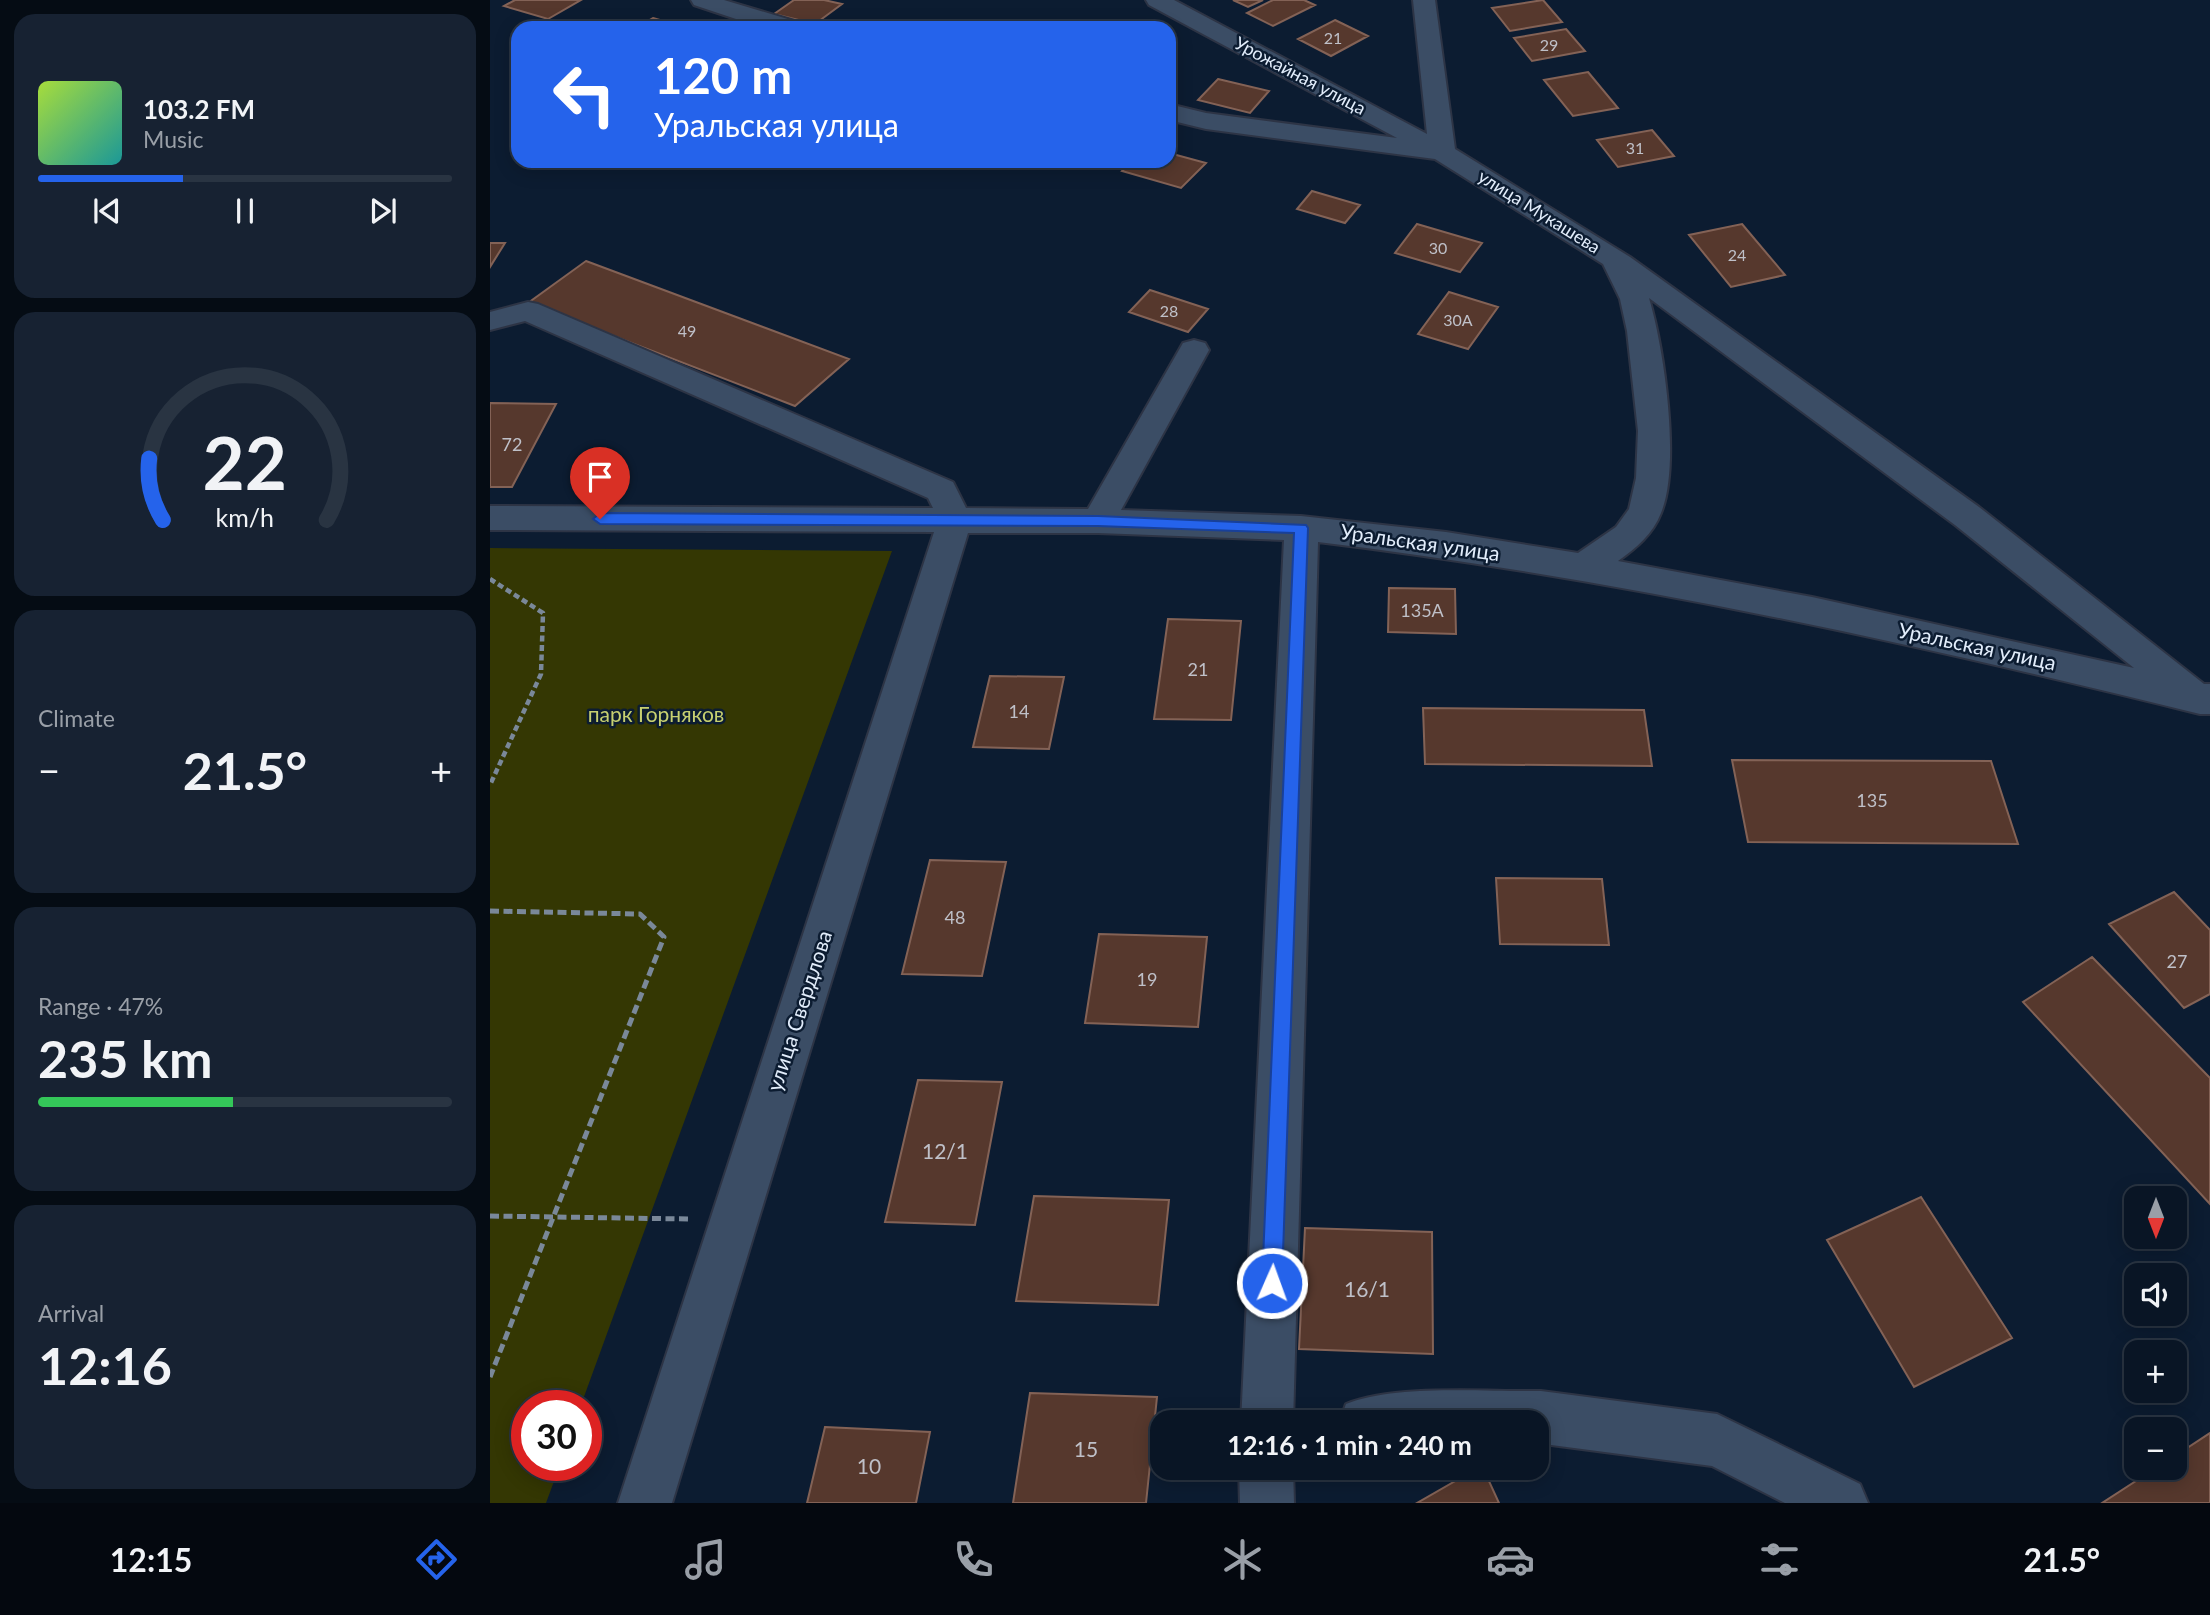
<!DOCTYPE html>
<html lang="en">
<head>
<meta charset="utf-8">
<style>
  :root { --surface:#091525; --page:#172232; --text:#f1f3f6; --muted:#999fa7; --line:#293442; --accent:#2563eb }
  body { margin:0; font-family:Lato,sans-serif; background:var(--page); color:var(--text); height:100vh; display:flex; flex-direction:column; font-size:26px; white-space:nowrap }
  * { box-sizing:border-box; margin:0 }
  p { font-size:23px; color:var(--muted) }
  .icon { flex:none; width:38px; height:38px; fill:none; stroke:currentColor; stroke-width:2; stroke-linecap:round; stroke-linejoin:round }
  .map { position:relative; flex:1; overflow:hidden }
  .details { display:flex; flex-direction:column; gap:14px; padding:14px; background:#050c14; width:490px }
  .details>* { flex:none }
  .banner { position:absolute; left:21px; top:21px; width:665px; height:147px; border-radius:21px; box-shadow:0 4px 18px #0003,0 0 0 2px var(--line); background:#2563eb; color:#fff; overflow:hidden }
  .needle { width:46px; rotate:180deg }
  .tools { position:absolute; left:1634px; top:1186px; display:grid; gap:14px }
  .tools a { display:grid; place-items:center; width:63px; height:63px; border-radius:14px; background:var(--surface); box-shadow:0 4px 18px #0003,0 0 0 2px var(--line); font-size:35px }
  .speed { position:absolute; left:21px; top:1390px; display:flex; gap:14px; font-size:35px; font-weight:700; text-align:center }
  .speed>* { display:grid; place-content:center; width:91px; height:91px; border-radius:50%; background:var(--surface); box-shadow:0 4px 18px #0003,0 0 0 2px var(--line); line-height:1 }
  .speed .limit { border:10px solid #d22; background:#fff; color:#111 }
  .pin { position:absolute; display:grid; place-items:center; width:60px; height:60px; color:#fff; margin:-72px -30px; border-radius:50% 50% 50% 0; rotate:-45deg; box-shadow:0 0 7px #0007 }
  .pin .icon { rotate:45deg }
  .me { position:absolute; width:77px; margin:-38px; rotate:2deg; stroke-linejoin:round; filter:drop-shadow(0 0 5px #0008) }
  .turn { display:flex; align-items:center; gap:24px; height:147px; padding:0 28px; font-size:32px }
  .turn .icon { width:91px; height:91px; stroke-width:2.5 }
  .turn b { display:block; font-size:49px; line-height:60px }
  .big { font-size:52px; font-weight:700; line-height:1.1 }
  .details .widget { flex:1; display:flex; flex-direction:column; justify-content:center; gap:10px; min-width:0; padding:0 24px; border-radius:21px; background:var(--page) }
  .details .dial { align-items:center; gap:0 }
  .dial svg { height:182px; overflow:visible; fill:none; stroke:var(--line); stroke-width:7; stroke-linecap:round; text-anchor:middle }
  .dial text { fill:var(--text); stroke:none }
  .song { display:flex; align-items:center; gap:21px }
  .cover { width:84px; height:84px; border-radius:10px; background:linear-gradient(135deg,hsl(80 70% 55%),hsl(180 70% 35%)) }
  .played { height:7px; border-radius:4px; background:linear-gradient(90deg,var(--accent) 35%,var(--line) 35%) }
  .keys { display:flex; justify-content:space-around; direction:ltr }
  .heat { display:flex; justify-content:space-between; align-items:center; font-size:38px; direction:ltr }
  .charge { height:10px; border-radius:5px; background:linear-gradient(90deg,#34c759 47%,var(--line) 0) }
  .trip { position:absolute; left:660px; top:1410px; width:399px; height:70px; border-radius:21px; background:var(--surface); box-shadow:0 4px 18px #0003,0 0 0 2px var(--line); font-weight:700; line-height:70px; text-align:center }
  .tabs { display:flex; height:112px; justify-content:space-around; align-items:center; background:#04080f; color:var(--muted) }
  .tabs .icon { width:49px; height:49px }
  .tabs .on { color:var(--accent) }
  .tabs b { font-size:32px; color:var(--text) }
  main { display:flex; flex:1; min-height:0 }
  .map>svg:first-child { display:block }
</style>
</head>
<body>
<main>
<section class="details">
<div class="widget">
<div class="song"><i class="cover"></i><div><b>103.2 FM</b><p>Music</p></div></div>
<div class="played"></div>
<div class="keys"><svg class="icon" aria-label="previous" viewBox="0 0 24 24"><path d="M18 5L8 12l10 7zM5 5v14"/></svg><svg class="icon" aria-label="pause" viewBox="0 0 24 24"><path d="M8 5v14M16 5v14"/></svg><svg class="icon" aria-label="next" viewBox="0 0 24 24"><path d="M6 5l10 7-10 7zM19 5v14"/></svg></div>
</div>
<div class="widget dial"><svg viewBox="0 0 100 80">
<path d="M14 69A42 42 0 1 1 86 69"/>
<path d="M14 69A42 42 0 0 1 8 42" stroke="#2563eb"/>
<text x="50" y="56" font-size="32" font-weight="700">22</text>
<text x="50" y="72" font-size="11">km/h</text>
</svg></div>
<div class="widget"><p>Climate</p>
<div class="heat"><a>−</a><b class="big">21.5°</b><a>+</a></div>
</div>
<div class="widget"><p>Range · 47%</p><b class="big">235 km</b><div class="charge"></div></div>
<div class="widget"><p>Arrival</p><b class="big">12:16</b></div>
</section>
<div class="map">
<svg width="1720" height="1503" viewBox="0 0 1720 1503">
  <rect width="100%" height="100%" fill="#0c1c31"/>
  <path fill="#343703" d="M0,548L402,551L91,1405H37V1465H70L56,1503H0Z"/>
  <path fill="#56382d" stroke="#836256" stroke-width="2" d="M25,0H91L58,19L14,6Z
    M304,0H334L352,4L325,24L284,14Z
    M743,0H773L758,7Z
    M783,0H814L825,5L783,26L757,13Z
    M1053,0L1072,22L1020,31L1002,8Z
    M163,18L197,28H146Z
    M845,20L878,36L841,56L808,39Z
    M1076,29L1095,51L1042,61L1024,38Z
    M1098,72L1128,108L1083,116L1054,80Z
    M728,79L779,91L760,113L708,100Z
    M1162,130L1184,156L1128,167L1107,140Z
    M679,153L716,163L691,188L632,171L642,161H679Z
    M822,191L870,205L855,223L807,209Z
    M927,224L992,243L970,272L905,253Z
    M1252,224L1295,275L1241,287L1199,235Z
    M0,243H15L0,267Z
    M96,261L359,359L305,406L38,303Z
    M660,290L718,309L698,332L639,312Z
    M959,292L1008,307L978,349L928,334Z
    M0,403L66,404L22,487H0Z
    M899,588L965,589L966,634L898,632Z
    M678,619L751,621L741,720L664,719Z
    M500,676L574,677L559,749L483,747Z
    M933,708L1154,710L1162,766L935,764Z
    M1242,760L1501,761L1528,844L1258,842Z
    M440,860L516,862L492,976L412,974Z
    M1006,878L1112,879L1119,945L1010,944Z
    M1684,892L1720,930V994L1694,1008L1619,924Z
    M609,934L717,937L708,1027L595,1023Z
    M1602,957L1720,1078V1204L1533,1002Z
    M428,1080L512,1082L485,1225L395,1222Z
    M544,1196L679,1200L668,1305L526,1301Z
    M1431,1197L1522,1338L1424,1387L1337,1240Z
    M815,1228L942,1232L943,1354L809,1349Z
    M540,1393L667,1397L656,1503H523Z
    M335,1427L440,1432L426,1503H317Z
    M1720,1433V1503H1612L1666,1468H1685V1456Z
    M988,1468H993L1009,1503H927Z"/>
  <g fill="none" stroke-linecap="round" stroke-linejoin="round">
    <defs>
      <path id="minor" d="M201,0H234L311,23L315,28H273L204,5Z
        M656,0H684L937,134L923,0H945L965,149L1140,257L1489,507L1714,684H1720V714H1710C1419,642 1126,578 828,542L803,1423H751L794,540L608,533H478L182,1503H128L444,532L0,530V506L443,508L438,498L35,321L0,330V312L38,302L48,304L463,482L476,508L598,509L689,350L693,343L704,340L715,343L719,350L631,510L811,516L956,532L1088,553L1126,527L1139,509L1146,478L1148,431L1137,331L1130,299L1113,264L945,159L716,129L679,120V104L716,113L907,138L659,5ZM1159,298L1465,525L1644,668L1322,597L1128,561C1146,548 1163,534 1171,513C1191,464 1174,349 1159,298Z
        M1051,1391L1227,1414L1370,1484L1378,1503H1295L1222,1466L1046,1443V1423H849L856,1404C906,1384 996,1392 1051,1391Z
        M749,1468H803L804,1503H750Z"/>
    </defs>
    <use href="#minor" stroke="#2d3445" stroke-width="4"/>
    <path stroke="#7a8899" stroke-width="4.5" stroke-dasharray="6 3.5" stroke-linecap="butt" d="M0,579L53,613L51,674L0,785"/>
    <path stroke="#7a8899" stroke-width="5" stroke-dasharray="9 4.5" stroke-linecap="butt" d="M0,911L150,914L174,937L0,1377
      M0,1216L198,1219"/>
    <use href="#minor" fill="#3b4d65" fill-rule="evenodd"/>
  </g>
  <path fill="#2563eb" stroke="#184099" stroke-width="2" d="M110,513L608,516L816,525L818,528L792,1283L789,1290L782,1293L775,1290L772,1283L804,533L608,526L110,524L103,519Z"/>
  <g text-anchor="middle" stroke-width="5" stroke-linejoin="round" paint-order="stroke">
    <g font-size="16" fill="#bfc0c8">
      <text x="843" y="44">21</text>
      <text x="1059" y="51">29</text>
      <text x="1145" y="154">31</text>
      <text x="948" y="254">30</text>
      <text x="1247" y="261">24</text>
      <text x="679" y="317">28</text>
      <text x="968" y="326">30А</text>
      <text x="197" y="337">49</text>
    </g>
    <g font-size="18" fill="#e2edfb" stroke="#0c1c31">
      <text transform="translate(810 76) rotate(28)" y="6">Урожайная улица</text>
      <text transform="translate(1049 212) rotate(32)" y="6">улица Мукашева</text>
    </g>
    <g font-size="18" fill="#bfc0c8">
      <text x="22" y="451">72</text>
      <text x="932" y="617">135А</text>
      <text x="708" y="676">21</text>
      <text x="529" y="718">14</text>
      <text x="1382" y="807">135</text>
      <text x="465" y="924">48</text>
      <text x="1687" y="968">27</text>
      <text x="657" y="986">19</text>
    </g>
    <g font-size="21" fill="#e2edfb" stroke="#0c1c31">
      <text transform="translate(930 543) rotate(8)" y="7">Уральская улица</text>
      <text transform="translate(1487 647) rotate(12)" y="7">Уральская улица</text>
      <text transform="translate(310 1011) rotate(-72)" y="7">улица Свердлова</text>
    </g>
    <g font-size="21" fill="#c7d070" stroke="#0c1c31">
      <text x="166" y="722">парк Горняков</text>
    </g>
    <g font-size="21" fill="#bfc0c8">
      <text x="455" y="1159">12/1</text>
      <text x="877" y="1297">16/1</text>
      <text x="596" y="1457">15</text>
      <text x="379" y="1474">10</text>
    </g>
  </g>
</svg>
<div class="tools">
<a><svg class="needle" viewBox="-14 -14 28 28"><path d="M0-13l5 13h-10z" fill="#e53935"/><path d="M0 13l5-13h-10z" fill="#999fa7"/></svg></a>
<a><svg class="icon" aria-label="sound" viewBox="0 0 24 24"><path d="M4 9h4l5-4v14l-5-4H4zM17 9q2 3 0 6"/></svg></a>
<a>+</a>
<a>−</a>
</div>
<div class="speed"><div class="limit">30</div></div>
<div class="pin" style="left:110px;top:519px;background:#d93025"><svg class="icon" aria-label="arrive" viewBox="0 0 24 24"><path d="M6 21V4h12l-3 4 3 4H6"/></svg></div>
<svg class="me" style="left:782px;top:1283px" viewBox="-20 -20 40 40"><circle r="17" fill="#2563eb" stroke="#fff" stroke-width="3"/><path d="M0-11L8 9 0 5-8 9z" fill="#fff"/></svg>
<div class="trip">12:16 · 1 min · 240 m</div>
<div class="banner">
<div class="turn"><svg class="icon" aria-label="left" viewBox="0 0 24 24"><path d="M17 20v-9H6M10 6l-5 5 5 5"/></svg><div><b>120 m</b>Уральская улица</div></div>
</div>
</div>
</main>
<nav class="tabs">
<b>12:15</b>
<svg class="icon on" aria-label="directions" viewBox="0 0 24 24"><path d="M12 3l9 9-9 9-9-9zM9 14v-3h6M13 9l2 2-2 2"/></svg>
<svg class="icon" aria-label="music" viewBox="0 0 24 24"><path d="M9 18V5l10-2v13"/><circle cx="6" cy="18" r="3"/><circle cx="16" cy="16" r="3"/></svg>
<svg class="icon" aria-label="phone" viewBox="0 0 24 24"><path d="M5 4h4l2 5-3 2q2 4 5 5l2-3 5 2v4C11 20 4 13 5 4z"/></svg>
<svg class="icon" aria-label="climate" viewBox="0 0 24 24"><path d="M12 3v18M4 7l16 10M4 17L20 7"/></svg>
<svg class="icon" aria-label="car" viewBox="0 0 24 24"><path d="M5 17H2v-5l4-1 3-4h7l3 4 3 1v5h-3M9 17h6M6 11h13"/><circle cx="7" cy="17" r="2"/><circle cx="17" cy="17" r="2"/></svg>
<svg class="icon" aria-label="filters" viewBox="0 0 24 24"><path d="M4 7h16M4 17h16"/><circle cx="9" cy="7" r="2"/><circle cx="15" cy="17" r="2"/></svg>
<b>21.5°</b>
</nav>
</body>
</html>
